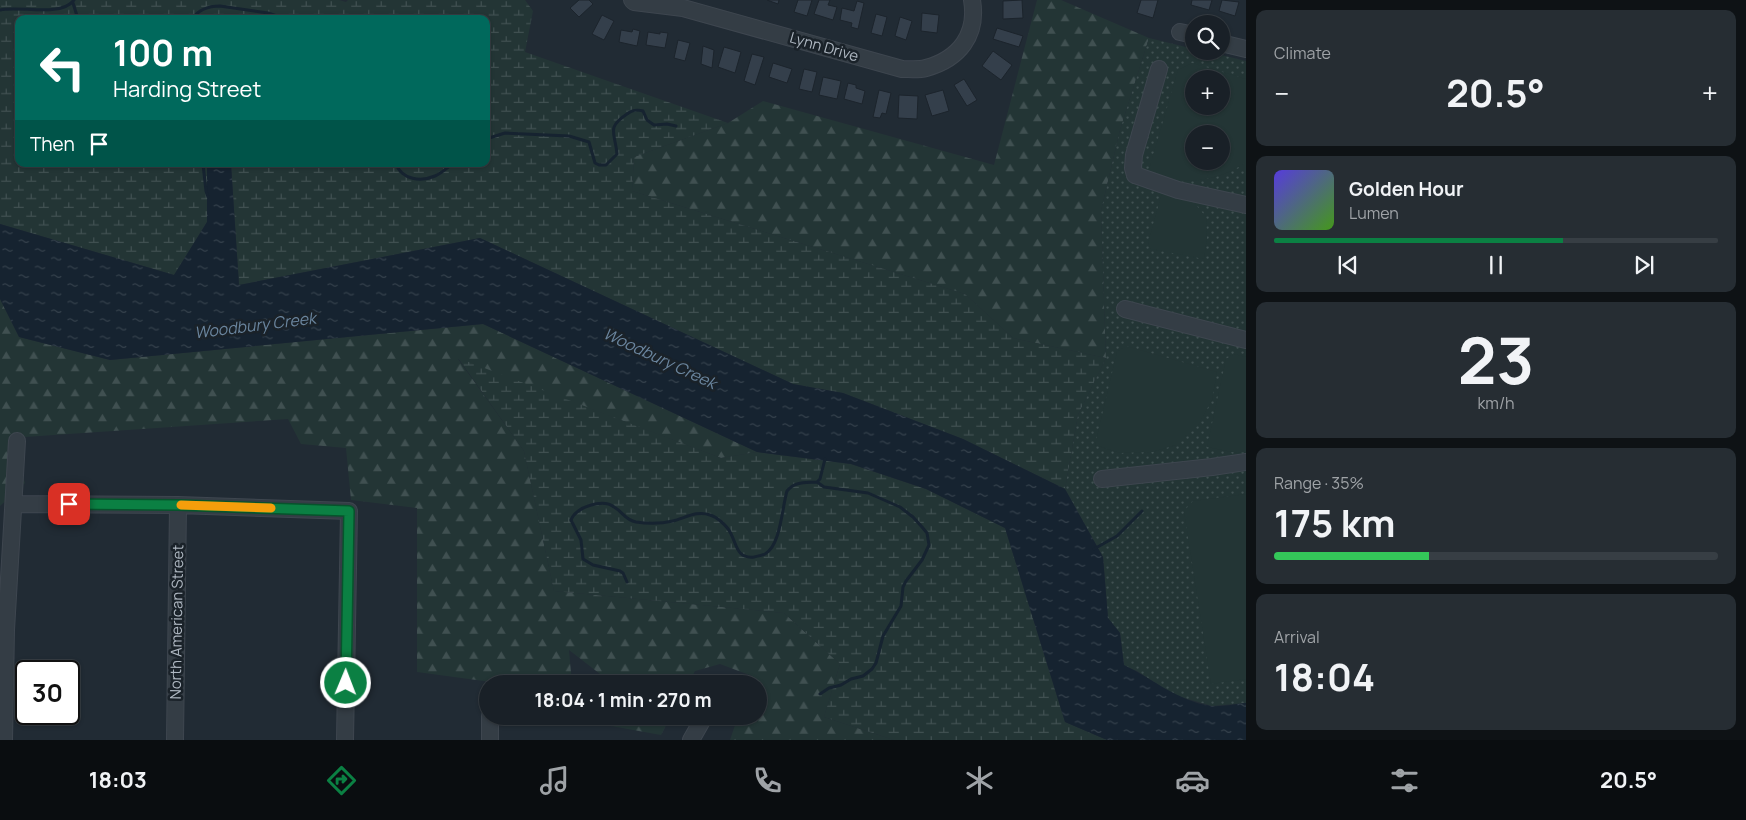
<!DOCTYPE html>
<html lang="en">
<head>
<meta charset="utf-8">
<style>
  :root { --surface:#192027; --page:#262d33; --text:#f1f3f6; --muted:#9fa3a7; --line:#373e44; --accent:#0b8043 }
  body { margin:0; font-family:Manrope,sans-serif; background:var(--page); color:var(--text); height:100vh; display:flex; flex-direction:column; font-size:19px; white-space:nowrap }
  * { box-sizing:border-box; margin:0 }
  p { font-size:16px; color:var(--muted) }
  .icon { flex:none; width:28px; height:28px; fill:none; stroke:currentColor; stroke-width:2; stroke-linecap:round; stroke-linejoin:round }
  .map { position:relative; flex:1; overflow:hidden }
  .details { display:flex; flex-direction:column; gap:10px; padding:10px; background:#0e1215; width:500px }
  .details>* { flex:none }
  .hud { position:absolute; left:15px; top:15px; width:475px; height:152px; border-radius:10px; box-shadow:0 1px 4px #0004,0 0 0 1px var(--line); background:#00695c; color:#fff; overflow:hidden }
  .fabs { position:absolute; left:1185px; top:15px; display:grid; gap:10px }
  .fabs a { display:grid; place-items:center; width:45px; height:45px; border-radius:50%; background:var(--surface); box-shadow:0 1px 4px #0004,0 0 0 1px var(--line); font-size:25px }
  .speed { position:absolute; left:15px; top:660px; display:flex; gap:10px; font-size:25px; font-weight:700; text-align:center }
  .speed>* { display:grid; place-content:center; width:65px; height:65px; border-radius:50%; background:var(--surface); box-shadow:0 1px 4px #0004,0 0 0 1px var(--line); line-height:1 }
  .speed .limit { border:2px solid #111; border-radius:8px; background:#fff; color:#111 }
  .pin { position:absolute; display:grid; place-items:center; width:42px; height:42px; color:#fff; margin:-21px; border-radius:10px; box-shadow:0 2px 8px #0006 }
  .me { position:absolute; width:55px; margin:-28px; rotate:1deg; stroke-linejoin:round; filter:drop-shadow(0 0 4px #0008) }
  .turn { display:flex; align-items:center; gap:18px; height:105px; padding:0 15px; font-size:22px }
  .turn .icon { width:65px; height:65px; stroke-width:2.5 }
  .turn b { display:block; font-size:35px; line-height:42px }
  .then { display:flex; align-items:center; height:48px; padding:0 15px; background:#0003; gap:10px; font-size:19px }
  .big { font-size:38px; font-weight:700; line-height:1.1 }
  .details .widget { flex:1; display:flex; flex-direction:column; justify-content:center; gap:8px; min-width:0; padding:0 18px; border-radius:10px; background:var(--page) }
  .details .dial { align-items:center; gap:0 }
  .dial b { font-size:65px; line-height:1 }
  .song { display:flex; align-items:center; gap:15px }
  .cover { width:60px; height:60px; border-radius:8px; background:linear-gradient(135deg,hsl(250 70% 55%),hsl(100 70% 35%)) }
  .played { height:5px; border-radius:2px; background:linear-gradient(90deg,var(--accent) 65%,var(--line) 65%) }
  .keys { display:flex; justify-content:space-around; direction:ltr }
  .heat { display:flex; justify-content:space-between; align-items:center; font-size:28px; direction:ltr }
  .charge { height:8px; border-radius:4px; background:linear-gradient(90deg,#34c759 35%,var(--line) 0) }
  .trip { position:absolute; left:479px; top:675px; width:288px; height:50px; border-radius:25px; background:var(--surface); box-shadow:0 1px 4px #0004,0 0 0 1px var(--line); font-weight:700; line-height:50px; text-align:center }
  .dock { display:flex; height:80px; justify-content:space-around; align-items:center; background:#0a0d10; color:var(--muted) }
  .dock .icon { width:35px; height:35px }
  .dock .active { color:var(--accent) }
  .dock b { font-size:22px; color:var(--text) }
  main { display:flex; flex:1; min-height:0 }
  .map>svg:first-child { display:block }
</style>
</head>
<body>
<main>
<div class="map">
<svg width="1246" height="740" viewBox="0 0 1246 740">
  <defs>
    <pattern id="forest-firs" width="22" height="20" patternUnits="userSpaceOnUse" patternTransform="scale(1.25)"><rect width="22" height="20" fill="#233535"/><path d="M5 1l3.5 6h-7zM16 11l3.5 6h-7z" fill="#405051"/></pattern>
    <pattern id="wetland-marsh" width="20" height="14" patternUnits="userSpaceOnUse" patternTransform="scale(1.25)"><rect width="20" height="14" fill="#233535"/><path d="M1 5h8M5 5V1M11 12h8M15 12V8" fill="none" stroke="#405051"/></pattern>
    <pattern id="park-dots" width="8" height="8" patternUnits="userSpaceOnUse" patternTransform="scale(1.25)"><rect width="8" height="8" fill="#233535"/><path d="M2 2h.1M6 6h.1" fill="none" stroke="#405051" stroke-width="1.8" stroke-linecap="round"/></pattern>
    <pattern id="water-ripples" width="26" height="14" patternUnits="userSpaceOnUse" patternTransform="scale(1.25)"><rect width="26" height="14" fill="#162330"/><path d="M2 4q2-2 4 0t4 0M15 11q2-2 4 0t4 0" fill="none" stroke="#35414c"/></pattern>
  </defs>
  <rect width="100%" height="100%" fill="#212b34"/>
  <path fill="url(#forest-firs)" d="M1037,0H1061L1149,38L1120,130L1101,211L1106,358L1013,338L965,294L632,191L634,157L728,123L763,101L994,165Z
    M0,299L19,337L110,360L483,324L757,452L721,458L458,359L524,451L554,591L784,613L840,664L824,717L894,740H730L738,716H758V684H749L752,676L720,664L695,671L688,684H613L569,650L572,684H506L417,672V508L351,500L346,448L301,444L288,419L10,438L25,483L0,506Z
    M602,716H671L661,735L600,724Z"/>
  <path fill="url(#wetland-marsh)" d="M0,0H339L346,2L348,0H525L533,11L525,52L728,123L634,157L632,191L965,294L1013,338L1106,358L1078,415L1065,489L963,439L843,393L793,384L480,238L239,285L231,164H486V19H19V164H207V222L174,275L0,224Z
    M458,358L721,458L757,452L851,464L926,489L1005,528L1065,722L1107,740H894L824,717L840,664L784,613L554,591L524,451Z"/>
  <path fill="url(#park-dots)" fill-rule="evenodd" d="M1149,38L1194,49V51H1205L1246,61V703L1212,706L1174,695L1137,671L1124,666L1120,633L1108,618L1103,557L1065,489L1078,415L1106,358L1101,211L1120,130ZM1194,79H1221V106H1194ZM1194,134H1221V161H1194Z"/>
  <path fill="#233535" fill-rule="evenodd" d="M1192,63L1246,79V162C1228,176 1201,182 1178,181C1168,181 1157,176 1148,173L1178,70ZM1194,79H1221V106H1194ZM1194,134H1221V161H1194Z
    M1163,189L1191,199L1206,217L1207,238L1204,259L1151,249L1148,243Z
    M1126,346L1217,372L1212,400L1198,425L1176,445L1152,452L1120,453L1095,445L1117,352Z
    M1234,354L1246,357V452L1237,453L1207,447L1226,359Z
    M1246,494V679L1211,684L1184,511L1193,501Z"/>
  <path fill="url(#water-ripples)" d="M207,164H231L239,285L480,238L793,384L843,393L963,439L1065,489L1103,557L1108,618L1120,633L1124,665C1153,679 1178,701 1211,706C1222,707 1235,704 1246,703V740H1107L1065,722L1005,528L926,489L851,464L757,452L483,324L110,360L19,337L0,299V224L174,275L207,222Z"/>
  <g fill="none" stroke-linecap="round" stroke-linejoin="round">
    <path stroke="#162330" stroke-width="3" d="M73,3L78,19
      M0,10C20,5 60,18 74,0
      M192,19C199,9 209,6 220,6L268,13L286,19
      M486,139L505,133L569,136L589,142L595,163L599,165H606L617,154C615,132 606,128 627,114C632,110 636,109 643,111L647,120L654,125L667,124L676,126
      M203,164L206,191L208,197
      M396,164C402,180 421,182 435,176C442,173 447,168 452,164
      M817,482L820,479L825,459
      M1094,549L1117,536L1142,511
      M627,582L623,573L620,571L593,565L583,559L581,540L571,520C576,507 603,498 614,507C623,512 625,520 636,522C649,524 660,524 673,521C685,518 698,510 710,515C717,517 727,526 730,532C737,544 736,559 754,557C757,556 761,556 765,554C781,545 782,507 787,491C795,481 806,483 817,482L824,487L868,493L900,507L913,517L922,527L927,533L929,545L922,560L906,581L903,587L901,606L883,636L876,663L872,669L863,676L851,679L841,685L829,688L820,694"/>
  </g>
  <path fill="#343f4b" stroke="#1c242c" d="M579,0H589L593,4L579,17L570,8Z
    M767,0H779L778,4Z
    M798,0H812L807,16L794,12Z
    M819,0H830L828,5L837,7L833,20L814,14Z
    M1022,0L1023,18L1003,19V1Z
    M1141,0H1158L1153,18L1137,13Z
    M1192,0H1212L1209,10L1191,5Z
    M1222,0L1239,2L1235,16L1219,11Z
    M857,1L864,3L858,29L851,27L852,23L840,20L842,8L854,11Z
    M922,13L939,15L937,33L921,31Z
    M876,14L887,17L882,36L871,33Z
    M602,15L614,21L604,40L592,34Z
    M900,17L912,21L906,40L895,36Z
    M997,28L1023,36L1019,47L993,39Z
    M633,29L640,31L637,46L619,42L621,30L632,32Z
    M648,32L660,34V32L668,33L665,48L646,45Z
    M678,40L690,43L685,61L674,58Z
    M703,46L714,50L712,68L701,64Z
    M724,47L741,52L735,73L718,67Z
    M993,51L1012,65L1001,80L982,66Z
    M752,54L764,57L755,85L744,81Z
    M773,63L792,69L787,83L769,77Z
    M804,69L817,72L812,92L799,89Z
    M823,77L841,81L837,99L819,95Z
    M964,79L977,100L967,106L954,85Z
    M848,83L856,85V88L865,91L862,104L844,99Z
    M879,90L891,93L886,114L882,113L880,118L873,117Z
    M943,90L949,111L932,116L925,95Z
    M899,95L918,96L917,119L898,118Z"/>
  <g fill="none" stroke-linecap="round" stroke-linejoin="round">
    <defs>
      <path id="minor" d="M632,0L634,2L683,8L902,69C910,69 919,70 926,68C959,59 978,35 972,0
        M1180,32L1194,35
        M1221,43L1246,49
        M1159,69L1134,155L1133,168L1135,175L1178,190L1246,205
        M1125,309L1246,340
        M1102,479L1212,467L1246,462
        M14,504L178,505L349,511L345,740
        M490,716V740
        M4,740L6,630L17,441
        M175,740L178,505
        M691,740L703,719"/>
    </defs>
    <use href="#minor" stroke="#3e464f" stroke-width="18"/>
    <use href="#minor" stroke="#343d45" stroke-width="16"/>
  </g>
  <g fill="none" stroke-linecap="round" stroke-linejoin="round">
    <defs>
      <path id="route" d="M69,504L178,505L349,511L346,683"/>
    </defs>
    <use href="#route" stroke="#07532c" stroke-width="12"/>
    <use href="#route" stroke="#0b8043" stroke-width="9"/>
    <path stroke="#f59e0b" stroke-width="9" d="M181,505L271,508"/>
  </g>
  <g text-anchor="middle" stroke-width="5" stroke-linejoin="round" paint-order="stroke">
    <g font-size="15" fill="#afb8c2" stroke="#1a2229">
      <text transform="translate(824 47) rotate(16)" y="5">Lynn Drive</text>
      <text transform="translate(177 622) rotate(-89)" y="5">North American Street</text>
    </g>
    <g font-size="16" font-style="italic" fill="#6a859e" stroke="#1a2229">
      <text transform="translate(255 325) rotate(-7)" y="6">Woodbury Creek</text>
      <text transform="translate(660 358) rotate(25)" y="6">Woodbury Creek</text>
    </g>
  </g>
</svg>
<div class="fabs">
<a><svg class="icon" aria-label="search" viewBox="0 0 24 24"><circle cx="10" cy="10" r="6"/><path d="M15 15l6 6"/></svg></a>
<a>+</a>
<a>−</a>
</div>
<div class="speed"><div class="limit">30</div></div>
<div class="pin" style="left:69px;top:504px;background:#d93025"><svg class="icon" aria-label="arrive" viewBox="0 0 24 24"><path d="M6 21V4h12l-3 4 3 4H6"/></svg></div>
<svg class="me" style="left:346px;top:683px" viewBox="-20 -20 40 40"><circle r="17" fill="#0b8043" stroke="#fff" stroke-width="3"/><path d="M0-11L8 9 0 5-8 9z" fill="#fff"/></svg>
<div class="trip">18:04 · 1 min · 270 m</div>
<div class="hud">
<div class="turn"><svg class="icon" aria-label="left" viewBox="0 0 24 24"><path d="M17 20v-9H6M10 6l-5 5 5 5"/></svg><div><b>100 m</b>Harding Street</div></div>
<div class="then">Then<svg class="icon" aria-label="arrive" viewBox="0 0 24 24"><path d="M6 21V4h12l-3 4 3 4H6"/></svg></div>
</div>
</div>
<section class="details">
<div class="widget"><p>Climate</p>
<div class="heat"><a>−</a><b class="big">20.5°</b><a>+</a></div>
</div>
<div class="widget">
<div class="song"><i class="cover"></i><div><b>Golden Hour</b><p>Lumen</p></div></div>
<div class="played"></div>
<div class="keys"><svg class="icon" aria-label="previous" viewBox="0 0 24 24"><path d="M18 5L8 12l10 7zM5 5v14"/></svg><svg class="icon" aria-label="pause" viewBox="0 0 24 24"><path d="M8 5v14M16 5v14"/></svg><svg class="icon" aria-label="next" viewBox="0 0 24 24"><path d="M6 5l10 7-10 7zM19 5v14"/></svg></div>
</div>
<div class="widget dial"><b>23</b><p>km/h</p></div>
<div class="widget"><p>Range · 35%</p><b class="big">175 km</b><div class="charge"></div></div>
<div class="widget"><p>Arrival</p><b class="big">18:04</b></div>
</section>
</main>
<nav class="dock">
<b>18:03</b>
<svg class="icon active" aria-label="directions" viewBox="0 0 24 24"><path d="M12 3l9 9-9 9-9-9zM9 14v-3h6M13 9l2 2-2 2"/></svg>
<svg class="icon" aria-label="music" viewBox="0 0 24 24"><path d="M9 18V5l10-2v13"/><circle cx="6" cy="18" r="3"/><circle cx="16" cy="16" r="3"/></svg>
<svg class="icon" aria-label="phone" viewBox="0 0 24 24"><path d="M5 4h4l2 5-3 2q2 4 5 5l2-3 5 2v4C11 20 4 13 5 4z"/></svg>
<svg class="icon" aria-label="climate" viewBox="0 0 24 24"><path d="M12 3v18M4 7l16 10M4 17L20 7"/></svg>
<svg class="icon" aria-label="car" viewBox="0 0 24 24"><path d="M5 17H2v-5l4-1 3-4h7l3 4 3 1v5h-3M9 17h6M6 11h13"/><circle cx="7" cy="17" r="2"/><circle cx="17" cy="17" r="2"/></svg>
<svg class="icon" aria-label="filters" viewBox="0 0 24 24"><path d="M4 7h16M4 17h16"/><circle cx="9" cy="7" r="2"/><circle cx="15" cy="17" r="2"/></svg>
<b>20.5°</b>
</nav>
</body>
</html>
